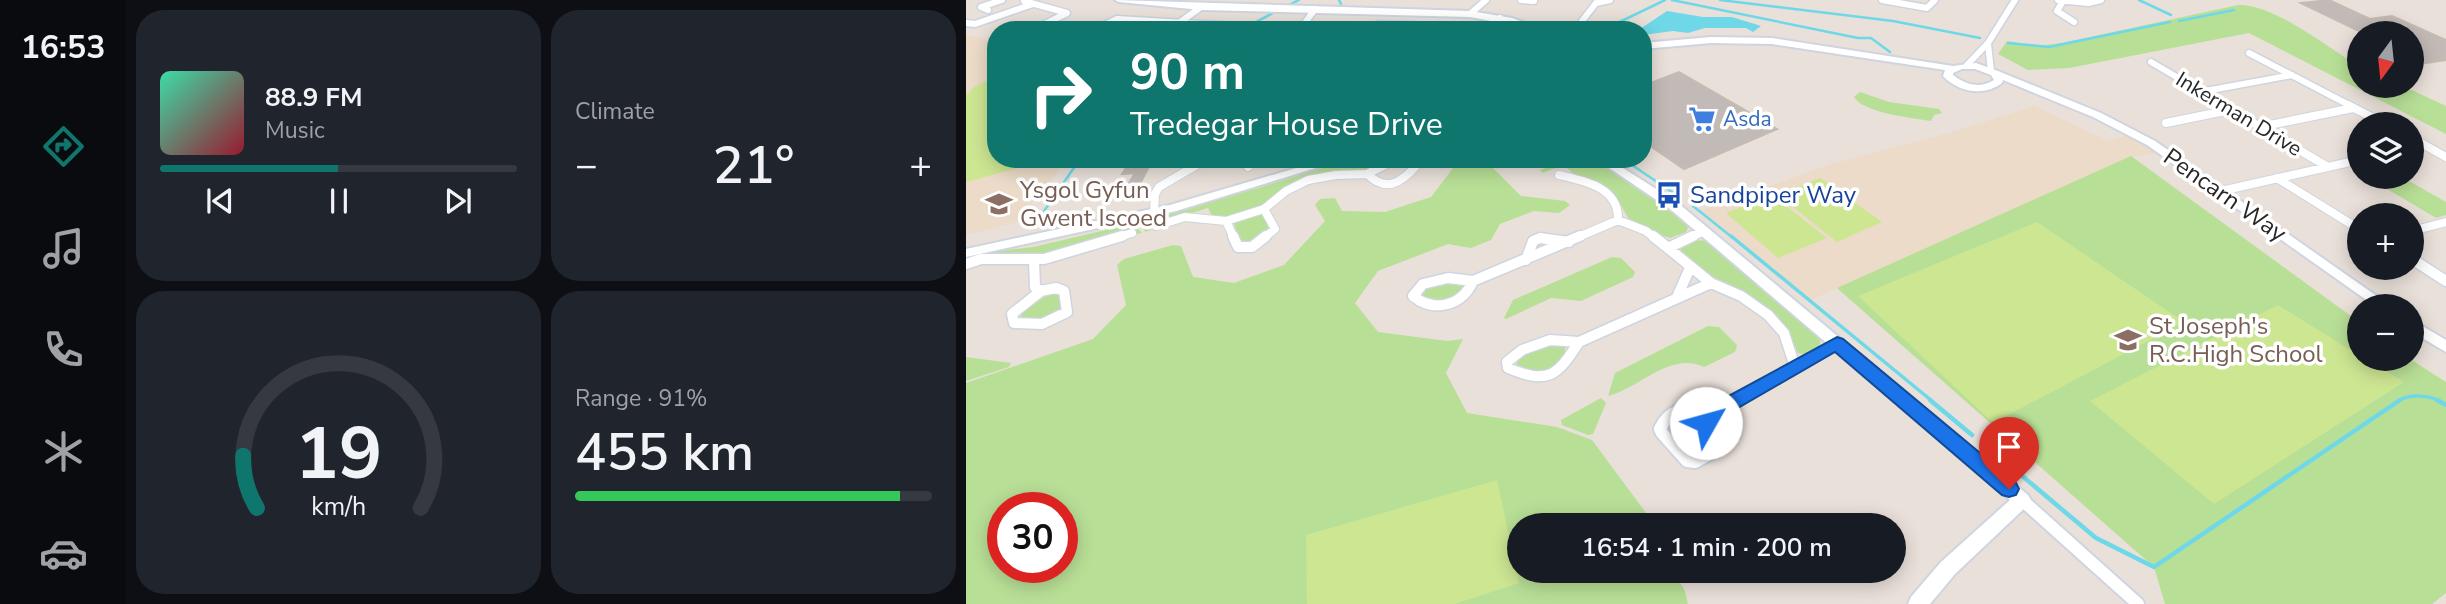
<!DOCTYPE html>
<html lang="en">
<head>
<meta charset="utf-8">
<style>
  :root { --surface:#171b24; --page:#20242c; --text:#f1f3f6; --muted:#9ea1a6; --line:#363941; --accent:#0f766e }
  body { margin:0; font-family:"Nunito Sans",sans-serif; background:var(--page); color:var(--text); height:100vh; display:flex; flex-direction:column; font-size:26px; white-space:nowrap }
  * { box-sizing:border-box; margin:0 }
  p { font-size:23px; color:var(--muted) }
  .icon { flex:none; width:38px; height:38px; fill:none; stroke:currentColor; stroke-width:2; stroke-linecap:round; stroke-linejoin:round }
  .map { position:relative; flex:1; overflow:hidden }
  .details { display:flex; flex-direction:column; gap:10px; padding:10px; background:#0d0f14; width:840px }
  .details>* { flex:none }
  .guide { position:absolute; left:21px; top:21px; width:665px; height:147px; border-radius:28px; box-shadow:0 4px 18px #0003; background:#0f766e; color:#fff; overflow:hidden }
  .needle { width:46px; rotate:195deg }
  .controls { position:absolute; left:1381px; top:21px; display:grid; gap:14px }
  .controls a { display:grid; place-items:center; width:77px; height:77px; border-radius:50%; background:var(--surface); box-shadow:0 4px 18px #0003; font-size:35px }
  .speed { position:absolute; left:21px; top:492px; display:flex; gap:14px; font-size:35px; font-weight:700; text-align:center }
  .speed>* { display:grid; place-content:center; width:91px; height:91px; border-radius:50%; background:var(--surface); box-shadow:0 4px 18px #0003; line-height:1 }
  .speed .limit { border:10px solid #d22; background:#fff; color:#111 }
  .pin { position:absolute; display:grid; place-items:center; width:60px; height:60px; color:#fff; margin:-72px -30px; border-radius:50% 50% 50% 0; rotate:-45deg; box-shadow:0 0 7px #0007 }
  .pin .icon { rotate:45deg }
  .me { position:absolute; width:77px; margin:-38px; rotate:52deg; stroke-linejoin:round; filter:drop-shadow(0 0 5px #0008) }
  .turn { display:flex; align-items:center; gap:24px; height:147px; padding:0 28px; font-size:32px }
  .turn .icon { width:91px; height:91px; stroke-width:2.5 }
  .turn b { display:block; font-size:49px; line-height:60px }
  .big { font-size:52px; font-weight:600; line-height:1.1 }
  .details .card { flex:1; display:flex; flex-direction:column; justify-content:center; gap:10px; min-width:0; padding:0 24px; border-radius:28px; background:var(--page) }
  .details .dial { align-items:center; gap:0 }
  .dial svg { height:182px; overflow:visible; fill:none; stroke:var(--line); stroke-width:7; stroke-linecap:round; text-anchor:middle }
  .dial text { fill:var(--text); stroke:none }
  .song { display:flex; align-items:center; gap:21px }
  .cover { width:84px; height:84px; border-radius:10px; background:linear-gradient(135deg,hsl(160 70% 55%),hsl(350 70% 35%)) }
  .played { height:7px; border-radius:4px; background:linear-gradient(90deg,var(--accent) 50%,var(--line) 50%) }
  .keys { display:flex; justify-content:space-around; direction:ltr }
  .heat { display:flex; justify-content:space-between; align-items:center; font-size:38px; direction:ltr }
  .charge { height:10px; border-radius:5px; background:linear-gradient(90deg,#34c759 91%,var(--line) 0) }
  .details .tiles { flex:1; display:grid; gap:10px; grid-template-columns:repeat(2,1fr) }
  .trip { position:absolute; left:541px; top:513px; width:399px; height:70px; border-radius:35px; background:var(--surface); box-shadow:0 4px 18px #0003; font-weight:600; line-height:70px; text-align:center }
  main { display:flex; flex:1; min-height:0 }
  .tabs { display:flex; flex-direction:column; width:126px; justify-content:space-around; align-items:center; background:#090b0e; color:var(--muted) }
  .tabs .icon { width:49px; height:49px }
  .tabs .current { color:var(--accent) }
  .tabs b { font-size:32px; color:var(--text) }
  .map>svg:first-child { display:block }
</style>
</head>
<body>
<main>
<nav class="tabs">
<b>16:53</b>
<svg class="icon current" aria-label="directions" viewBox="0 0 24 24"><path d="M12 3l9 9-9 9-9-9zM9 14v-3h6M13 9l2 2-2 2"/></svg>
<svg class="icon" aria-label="music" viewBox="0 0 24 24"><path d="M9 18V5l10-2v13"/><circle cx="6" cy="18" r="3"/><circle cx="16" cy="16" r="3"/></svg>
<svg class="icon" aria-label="phone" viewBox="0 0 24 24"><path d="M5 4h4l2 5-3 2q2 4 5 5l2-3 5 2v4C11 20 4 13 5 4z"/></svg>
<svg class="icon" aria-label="climate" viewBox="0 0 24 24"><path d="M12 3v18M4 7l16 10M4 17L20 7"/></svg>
<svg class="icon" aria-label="car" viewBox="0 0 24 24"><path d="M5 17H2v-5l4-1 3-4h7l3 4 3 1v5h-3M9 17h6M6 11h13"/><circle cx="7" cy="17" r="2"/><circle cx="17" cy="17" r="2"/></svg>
</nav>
<section class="details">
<div class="tiles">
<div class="card">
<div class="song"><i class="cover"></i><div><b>88.9 FM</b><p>Music</p></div></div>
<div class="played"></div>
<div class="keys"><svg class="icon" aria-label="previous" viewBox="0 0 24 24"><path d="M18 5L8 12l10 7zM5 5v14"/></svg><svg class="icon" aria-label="pause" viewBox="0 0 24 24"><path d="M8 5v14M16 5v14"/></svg><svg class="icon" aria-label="next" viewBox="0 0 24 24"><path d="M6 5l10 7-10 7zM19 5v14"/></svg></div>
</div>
<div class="card"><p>Climate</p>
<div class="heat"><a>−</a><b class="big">21°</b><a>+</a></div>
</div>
<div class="card dial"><svg viewBox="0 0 100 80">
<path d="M14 69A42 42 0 1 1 86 69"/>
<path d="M14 69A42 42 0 0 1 8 46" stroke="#0f766e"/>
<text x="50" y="56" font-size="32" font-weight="700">19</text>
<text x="50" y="72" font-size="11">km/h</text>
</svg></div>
<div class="card"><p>Range · 91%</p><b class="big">455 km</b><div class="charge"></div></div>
</div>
</section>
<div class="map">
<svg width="1480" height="604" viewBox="0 0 1480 604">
  <rect width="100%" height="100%" fill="#e9e0d9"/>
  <path fill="#ebdbc8" d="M0,35L30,41V159H102L51,222L0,235Z
    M1068,106L1143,141L1167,133L1198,152L1165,157L1393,322V359H1444L1174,555L871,288L845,300L734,211L865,164L990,131Z"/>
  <path fill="#b8df96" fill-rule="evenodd" d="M1272,5C1307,3 1362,48 1393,66V86H1437L1480,106V134L1283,33L1103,68L1062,70L1032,54L1041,41L1071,46L1096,43Z
    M894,92L923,102L973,109L976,113L968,115L965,121C947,118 897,113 888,97Z
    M1165,156L1393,322V359H1444L1480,382V593L1466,604H1199L1188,567L871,288Z
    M385,159L413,161C400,179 374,168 357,175C322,190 285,222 246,216L242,208L186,225L187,229L179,232L176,218L292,188Z
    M494,159H528L524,165L555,196L599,201L604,205L593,213L568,211L534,224L525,240L505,248L482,244L412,271L389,303L412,332L481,341L497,339L480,373L501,413L591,427L626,440L689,525H553V570L718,571L725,581L704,577C718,583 719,590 722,604H0V383L127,339L160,305L151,265L158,259L207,245L215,246L227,277L268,283L318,265L359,221L349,205L354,199L369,198L376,211L419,212L465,197ZM37,508H96V567H37Z
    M601,159C645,159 686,198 720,223L722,228L720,232L704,238L691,234L662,218L650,196L634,183L609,175L598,165L576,173L574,170Z
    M1401,177H1436L1480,202V215L1470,218Z
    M293,214L298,216L303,229L285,245L274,243L268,223Z
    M157,226L170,227L176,233L171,234L168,230L86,255L20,258L31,251L67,247Z
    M727,240L743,241L855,337L853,348L842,355L832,353L823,334L810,316L789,300L744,278L714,253L716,245Z
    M646,257L655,258L669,272L667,277L615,301L585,298L540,319L538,318L547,300Z
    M480,280L501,285L481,301L454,296L457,289Z
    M84,293H93L96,311L82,321L55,317V313Z
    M742,326L753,327L771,345L769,352L738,367C704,351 674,388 642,396L649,373Z
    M587,342L599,345C601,378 570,373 550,367L553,356Z
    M0,357L45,363L43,367L0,381Z
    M635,398L640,403L627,434L622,435L596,425L595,420Z"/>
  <path fill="#cde692" d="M30,76V159H67L52,168L0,182V96L8,87Z
    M854,178L916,222L871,242L812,195Z
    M806,195L861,238L812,258L760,213Z
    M1071,222L1218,322L1027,423L892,296Z
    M1312,305L1393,355V359H1400L1438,382L1248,504L1124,401Z
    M531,480L553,583L489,604H341L340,535Z"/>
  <path fill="#6ed8e9" d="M701,11L737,17H766L795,26L787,32L780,28H739L722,33L707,31L677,35V30H657L677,27Z"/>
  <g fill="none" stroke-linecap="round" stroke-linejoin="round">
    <path stroke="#6ed8e9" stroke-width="2.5" d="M373,0L375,4
      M706,0L892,38H905L924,52
      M754,0L927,21L1014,38
      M1173,0L1205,15
      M323,5L333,0
      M1213,21L1268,10
      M275,30L307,13
      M637,30L699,0
      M1042,43L1083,47L1204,22
      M657,159L715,198
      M727,206L767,238
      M74,217L114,159"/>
    <path stroke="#6ed8e9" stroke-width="3.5" d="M765,236L966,401
      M1432,401C1443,394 1462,395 1474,401"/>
    <path stroke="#6ed8e9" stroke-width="4.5" d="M964,400L1006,435
      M1471,400L1480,405
      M1036,459L1130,538L1188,567L1434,400"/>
  </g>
  <path fill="#c2bab6" stroke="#c4bcb3" stroke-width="2" d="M1363,0L1404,19L1426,16L1480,40V60L1446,65V33H1397L1335,3Z
    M713,72L779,110L811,129L718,169L677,141V86Z
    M165,159H187L168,195L155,196L169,173L156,174Z"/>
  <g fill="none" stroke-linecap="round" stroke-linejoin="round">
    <defs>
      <path id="street-far3" d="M62,0L58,1L101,13L67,30
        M555,0L568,1
        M916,0L961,8L969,0
        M1092,0L1122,3L1135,0
        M1097,1L1091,11L1108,22
        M630,3L644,0
        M22,10L15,7L36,0
        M504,14L520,0
        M616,21L630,3
        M0,23L9,24L67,4
        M213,23L235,7
        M236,24L257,25
        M412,24L448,25L456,29L453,30
        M129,30L151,19L236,24L229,30
        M334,30L349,9
        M518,30L534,18
        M1022,44L1025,71
        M1283,53L1385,106
        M1185,62L1260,106
        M1001,65L1022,43L1049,0
        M1234,92L1326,75"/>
      <path id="street-far2" d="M1257,105L1362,167
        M1382,105L1419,124
        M1200,123L1264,110
        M1294,127L1387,108
        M1446,138L1480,157
        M278,159L282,167
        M416,160L421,164L432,159
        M401,174C420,192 434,184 450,166L446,159
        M593,175C619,181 653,187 652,220L680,231L689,238
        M1311,178L1393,229
        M1255,191L1393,160
        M188,213L189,194L193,187L241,159
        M260,221L268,238
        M190,226L219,217L260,221L298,209L320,191L342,180L370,175L401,174L421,164
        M1446,231L1480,222
        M150,238L166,233
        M298,238L309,229L298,209
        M610,238L652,220
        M724,238L738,231"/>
      <path id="street-far1" d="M267,236L272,247H286L300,236
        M687,236L702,248L727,236
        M702,248L745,283L775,296L802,315L818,333L829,367L768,401
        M1446,259L1480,281
        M560,260L567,241L574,238L603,242
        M68,261L69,287L75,291
        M0,264L15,259H78L156,236
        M482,278L507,281C496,306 468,313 447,296L457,284Z
        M507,281L614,236
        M90,288L98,291L101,312L76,324L48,323L46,314L75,291Z
        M711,297L724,268
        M584,340L613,342C591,376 583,385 542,368L541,362L556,350Z
        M613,342L745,283
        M829,367L871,343"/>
      <path id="street" d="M746,408L742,430L754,448L729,462L721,461L696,433L694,429C708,397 747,413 771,400
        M1056,500L1172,604"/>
      <path id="secondary" d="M149,0L504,11L546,18L580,30C557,30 528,21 504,17L235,10L153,2Z
        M745,37L806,38L987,66L1010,63L1032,71L1135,113L1189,141L1425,306H1409L1181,145L1127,117L1037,80L1036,83C1018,97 992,92 977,76L979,70L806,44L745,43L677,49V43ZM996,69H1009L1025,75L1028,80C1014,89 1000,85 987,75V73Z
        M361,159H379L210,211L0,257V249L204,205Z
        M630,159H643L712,203L1062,495L1065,500L1062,505L989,574L964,604H942L945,597L975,562L1044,500L704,209Z
        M1446,320L1480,340V352L1446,332Z"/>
    </defs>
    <use href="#street-far3" stroke="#ced4e0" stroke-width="9"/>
    <use href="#street-far2" stroke="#ced4e0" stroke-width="10"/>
    <use href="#street-far1" stroke="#ced4e0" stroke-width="13"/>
    <use href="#street" stroke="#ced4e0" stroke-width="16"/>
    <use href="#secondary" stroke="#ced4e0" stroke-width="4"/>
    <use href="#street-far3" stroke="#fff" stroke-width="6"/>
    <use href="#street-far2" stroke="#fff" stroke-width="8"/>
    <use href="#street-far1" stroke="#fff" stroke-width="10"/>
    <use href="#street" stroke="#fff" stroke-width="12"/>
    <use href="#secondary" fill="#fff" fill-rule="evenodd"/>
  </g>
  <path fill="#1a73e8" stroke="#114b97" stroke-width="2" d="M871,337L877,339L1050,483L1053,489L1050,495L1043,497L1036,495L869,352L770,409L753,413L746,428L740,430L733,428L730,423L740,403L759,398Z"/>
  <defs>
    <symbol id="supermarket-bare" viewBox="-9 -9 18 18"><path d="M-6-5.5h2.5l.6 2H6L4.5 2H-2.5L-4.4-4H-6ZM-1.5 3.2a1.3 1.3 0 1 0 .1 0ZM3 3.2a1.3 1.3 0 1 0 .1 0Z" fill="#3f7fe0" stroke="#fff" stroke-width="2.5" paint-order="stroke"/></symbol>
    <symbol id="bus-bare" viewBox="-9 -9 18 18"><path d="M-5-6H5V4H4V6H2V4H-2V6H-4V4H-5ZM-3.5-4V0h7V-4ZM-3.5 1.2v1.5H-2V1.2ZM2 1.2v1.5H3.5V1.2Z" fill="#1a4fb4" stroke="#fff" stroke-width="2.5" paint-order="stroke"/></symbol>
    <symbol id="school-bare" viewBox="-9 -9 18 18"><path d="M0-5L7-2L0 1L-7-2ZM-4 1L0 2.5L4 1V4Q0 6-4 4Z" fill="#8d6e63" stroke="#fff" stroke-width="2.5" paint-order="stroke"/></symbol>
  </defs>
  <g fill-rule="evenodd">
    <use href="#supermarket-bare" x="717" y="100" width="38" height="38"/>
    <use href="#bus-bare" x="684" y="176" width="38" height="38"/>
    <use href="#school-bare" x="14" y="185" width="38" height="38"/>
    <use href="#school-bare" x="1143" y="321" width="38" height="38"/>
  </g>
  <g text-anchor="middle" stroke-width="7" stroke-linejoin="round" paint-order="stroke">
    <g font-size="21" fill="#272727" stroke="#fff">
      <text transform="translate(1273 114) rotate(31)" y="7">Inkerman Drive</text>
    </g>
    <g font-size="21" fill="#366cbe" stroke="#fff" text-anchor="start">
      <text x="757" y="126">Asda</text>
    </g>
    <g font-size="24" fill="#785e54" stroke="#fff" text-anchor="start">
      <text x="54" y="198">Ysgol Gyfun<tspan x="54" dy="28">Gwent Iscoed</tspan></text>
      <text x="1183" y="334">St Joseph's<tspan x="1183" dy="28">R.C.High School</tspan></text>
    </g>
    <g font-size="24" fill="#164399" stroke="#fff" text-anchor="start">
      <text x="724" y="203">Sandpiper Way</text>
    </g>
    <g font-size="24" fill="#272727" stroke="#fff">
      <text transform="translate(1259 195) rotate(35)" y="8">Pencarn Way</text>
    </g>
  </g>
</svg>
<div class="controls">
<a><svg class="needle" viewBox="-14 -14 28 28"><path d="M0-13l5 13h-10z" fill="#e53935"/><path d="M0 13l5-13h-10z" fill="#9ea1a6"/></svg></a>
<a><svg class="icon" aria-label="layers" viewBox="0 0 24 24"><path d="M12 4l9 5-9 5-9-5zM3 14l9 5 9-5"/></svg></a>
<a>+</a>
<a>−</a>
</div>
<div class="speed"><div class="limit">30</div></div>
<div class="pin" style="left:1043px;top:489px;background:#d93025"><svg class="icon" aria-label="arrive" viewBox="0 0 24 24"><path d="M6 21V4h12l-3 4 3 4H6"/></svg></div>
<svg class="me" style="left:740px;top:423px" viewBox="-20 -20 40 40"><circle r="19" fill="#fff"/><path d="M0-13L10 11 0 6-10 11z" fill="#1a73e8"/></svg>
<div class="trip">16:54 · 1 min · 200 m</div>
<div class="guide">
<div class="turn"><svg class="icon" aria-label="right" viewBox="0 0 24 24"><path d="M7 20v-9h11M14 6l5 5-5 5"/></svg><div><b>90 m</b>Tredegar House Drive</div></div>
</div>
</div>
</main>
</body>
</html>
